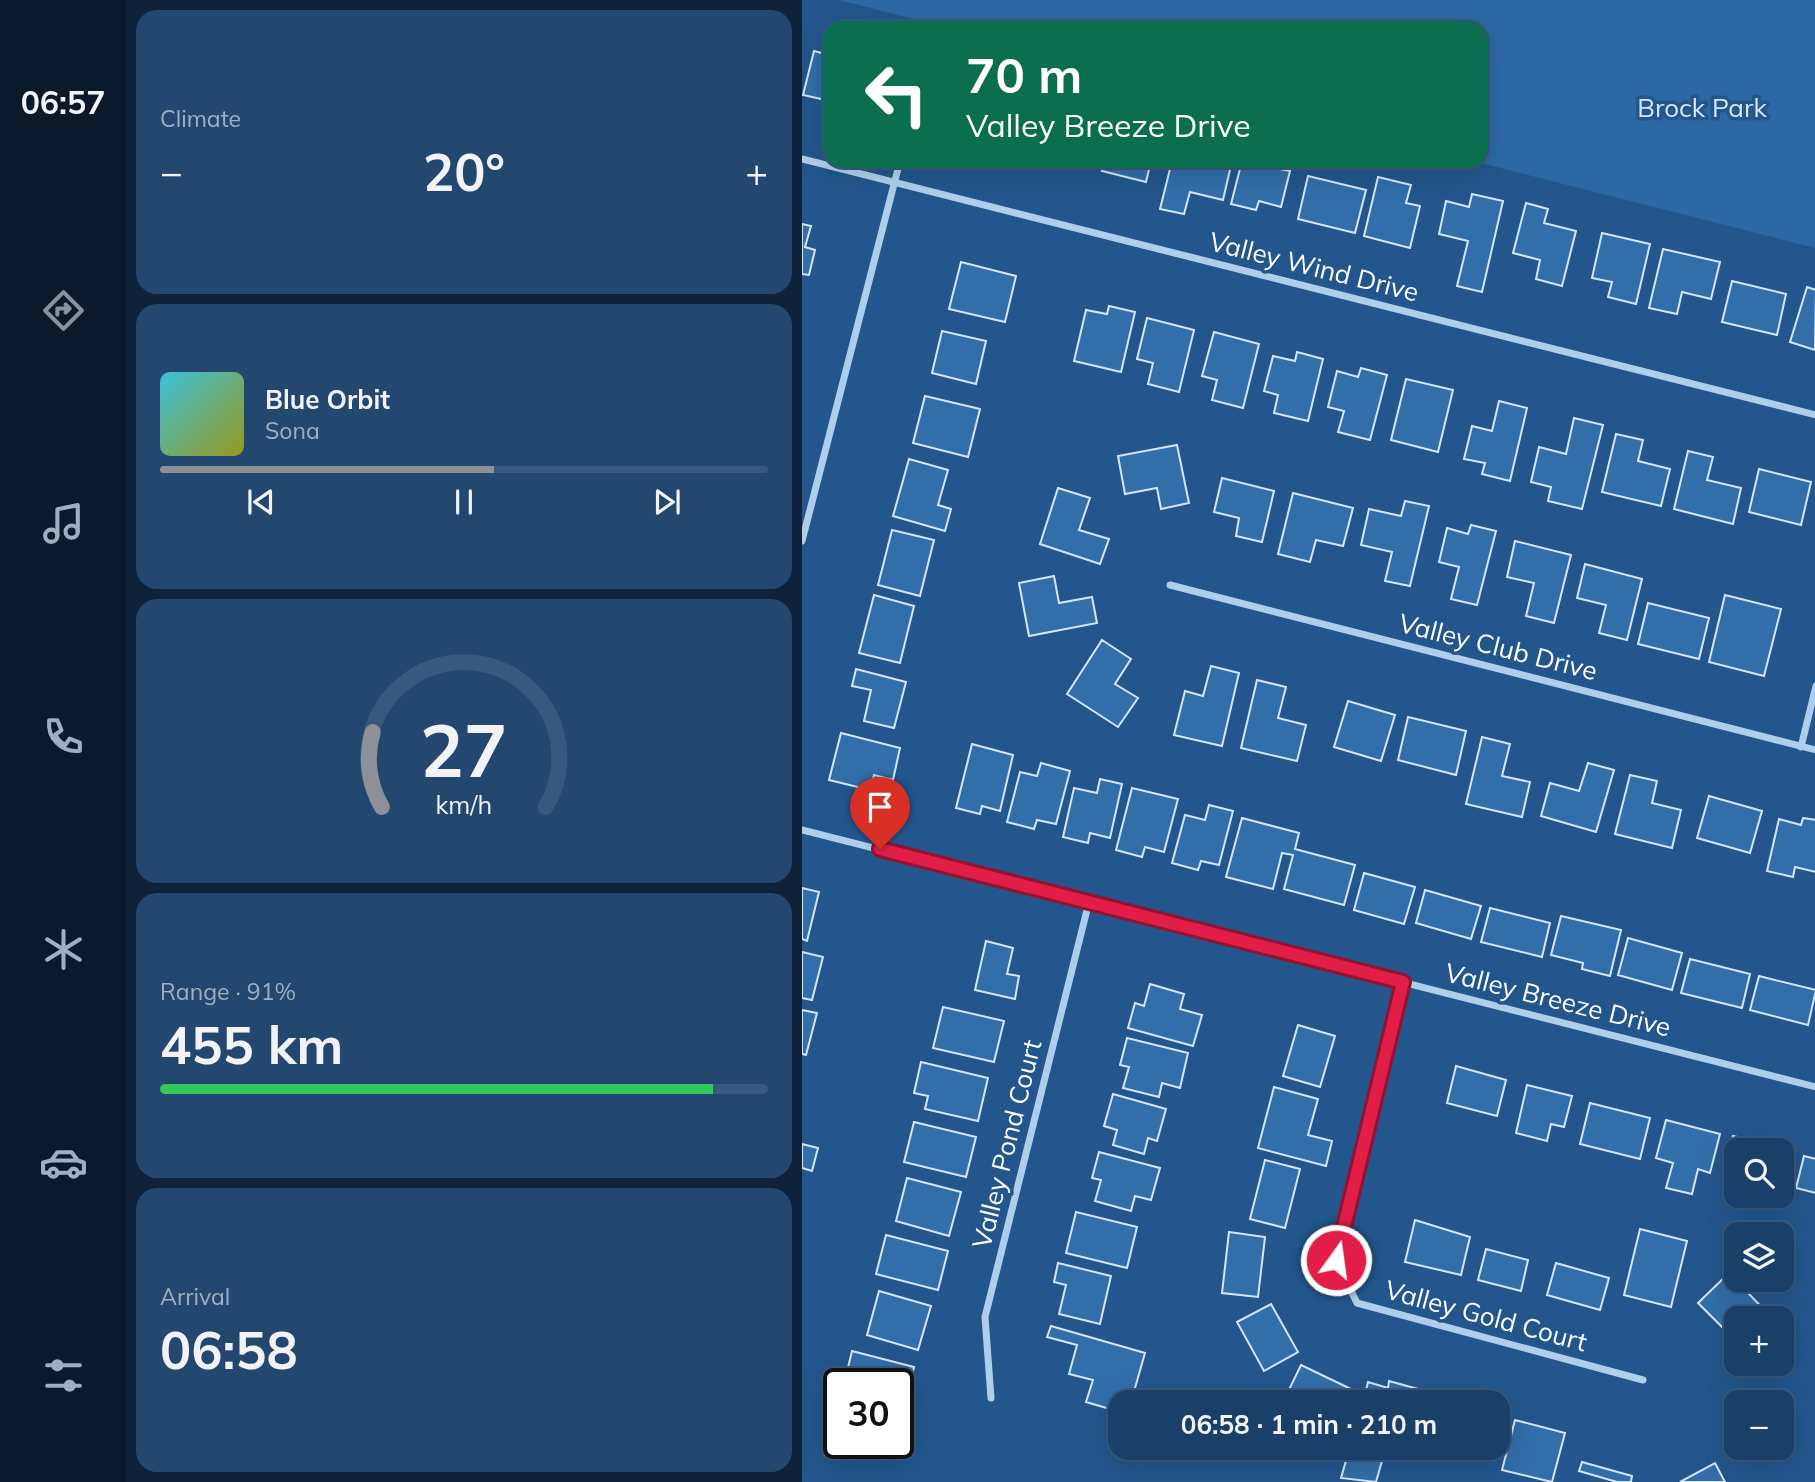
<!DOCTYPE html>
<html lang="en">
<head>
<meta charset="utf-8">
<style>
  :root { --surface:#1a4069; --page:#23476f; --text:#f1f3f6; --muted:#9fafc0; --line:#38597d; --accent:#8c9099 }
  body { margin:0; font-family:Mulish,sans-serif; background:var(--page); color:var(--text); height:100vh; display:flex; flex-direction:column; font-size:26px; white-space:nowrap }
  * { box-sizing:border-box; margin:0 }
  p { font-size:23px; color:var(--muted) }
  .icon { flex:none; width:38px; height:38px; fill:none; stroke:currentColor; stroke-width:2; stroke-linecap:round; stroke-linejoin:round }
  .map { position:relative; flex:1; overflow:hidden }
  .panel { display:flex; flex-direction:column; gap:10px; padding:10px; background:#0e233a; width:676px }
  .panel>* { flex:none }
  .banner { position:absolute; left:21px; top:21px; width:665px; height:147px; border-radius:21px; box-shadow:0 7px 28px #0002,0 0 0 2px var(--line); background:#0b6e4f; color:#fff; overflow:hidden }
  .buttons { position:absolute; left:922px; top:1138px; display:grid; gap:14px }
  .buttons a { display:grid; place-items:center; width:70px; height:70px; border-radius:14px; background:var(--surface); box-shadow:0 7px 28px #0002,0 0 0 2px var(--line); font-size:35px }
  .speed { position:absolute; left:21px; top:1368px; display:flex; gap:14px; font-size:35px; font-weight:700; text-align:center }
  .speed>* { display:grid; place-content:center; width:91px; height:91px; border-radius:50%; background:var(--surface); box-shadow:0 7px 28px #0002,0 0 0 2px var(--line); line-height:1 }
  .speed .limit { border:4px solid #111; border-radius:10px; background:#fff; color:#111 }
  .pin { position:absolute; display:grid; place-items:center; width:60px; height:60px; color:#fff; margin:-72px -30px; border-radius:50% 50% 50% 0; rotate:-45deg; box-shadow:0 0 7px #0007 }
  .pin .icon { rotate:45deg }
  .me { position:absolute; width:77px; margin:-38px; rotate:14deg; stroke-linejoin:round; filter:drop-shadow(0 0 5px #0008) }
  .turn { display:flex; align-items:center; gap:24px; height:147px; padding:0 28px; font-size:32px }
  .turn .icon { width:91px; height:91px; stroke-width:2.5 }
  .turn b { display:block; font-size:49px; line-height:60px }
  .big { font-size:52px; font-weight:700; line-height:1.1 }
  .panel .tile { flex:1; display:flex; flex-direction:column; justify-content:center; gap:10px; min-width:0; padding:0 24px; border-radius:21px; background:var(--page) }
  .panel .dial { align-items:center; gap:0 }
  .dial svg { height:182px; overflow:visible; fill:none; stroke:var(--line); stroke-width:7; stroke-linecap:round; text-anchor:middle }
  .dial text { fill:var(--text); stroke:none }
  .song { display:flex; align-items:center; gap:21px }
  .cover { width:84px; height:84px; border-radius:10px; background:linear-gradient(135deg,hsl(190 70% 55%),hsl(60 70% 35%)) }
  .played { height:7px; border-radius:4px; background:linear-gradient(90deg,var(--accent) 55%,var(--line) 55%) }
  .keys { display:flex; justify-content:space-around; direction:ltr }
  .heat { display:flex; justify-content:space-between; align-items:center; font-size:38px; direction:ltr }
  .charge { height:10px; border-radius:5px; background:linear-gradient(90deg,#34c759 91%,var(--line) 0) }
  .trip { position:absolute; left:306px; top:1390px; width:402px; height:70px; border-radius:21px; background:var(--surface); box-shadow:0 7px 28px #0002,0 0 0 2px var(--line); font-weight:700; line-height:70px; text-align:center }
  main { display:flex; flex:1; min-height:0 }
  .dock { display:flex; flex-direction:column; width:126px; justify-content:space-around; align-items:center; background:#0a1a2a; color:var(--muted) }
  .dock .icon { width:49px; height:49px }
  .dock .selected { color:var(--accent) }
  .dock b { font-size:32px; color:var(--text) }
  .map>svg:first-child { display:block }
</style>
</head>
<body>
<main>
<nav class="dock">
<b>06:57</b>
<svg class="icon selected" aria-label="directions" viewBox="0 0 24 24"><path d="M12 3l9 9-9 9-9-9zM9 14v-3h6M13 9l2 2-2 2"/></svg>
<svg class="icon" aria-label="music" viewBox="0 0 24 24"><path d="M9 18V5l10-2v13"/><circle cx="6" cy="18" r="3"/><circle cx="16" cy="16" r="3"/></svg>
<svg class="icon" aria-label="phone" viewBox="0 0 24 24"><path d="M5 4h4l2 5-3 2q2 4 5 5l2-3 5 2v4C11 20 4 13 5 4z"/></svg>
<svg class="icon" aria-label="climate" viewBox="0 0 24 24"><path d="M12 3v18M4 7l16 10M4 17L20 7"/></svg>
<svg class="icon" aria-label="car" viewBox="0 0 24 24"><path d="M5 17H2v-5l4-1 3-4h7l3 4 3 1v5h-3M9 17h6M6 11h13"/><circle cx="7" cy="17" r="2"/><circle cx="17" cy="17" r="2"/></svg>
<svg class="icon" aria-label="filters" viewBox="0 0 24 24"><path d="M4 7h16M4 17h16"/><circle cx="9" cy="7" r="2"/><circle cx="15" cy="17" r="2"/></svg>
</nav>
<section class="panel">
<div class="tile"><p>Climate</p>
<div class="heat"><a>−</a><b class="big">20°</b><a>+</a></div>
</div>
<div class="tile">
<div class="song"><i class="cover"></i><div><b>Blue Orbit</b><p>Sona</p></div></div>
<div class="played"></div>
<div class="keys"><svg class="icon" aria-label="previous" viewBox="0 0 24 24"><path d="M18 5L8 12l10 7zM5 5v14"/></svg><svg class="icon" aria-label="pause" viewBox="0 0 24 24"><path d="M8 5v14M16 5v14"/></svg><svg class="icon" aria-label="next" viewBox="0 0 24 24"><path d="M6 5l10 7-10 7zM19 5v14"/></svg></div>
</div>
<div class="tile dial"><svg viewBox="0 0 100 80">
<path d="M14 69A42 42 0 1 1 86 69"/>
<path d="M14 69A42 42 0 0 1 10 36" stroke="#8c9099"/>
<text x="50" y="56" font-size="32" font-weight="700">27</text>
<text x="50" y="72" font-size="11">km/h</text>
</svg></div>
<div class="tile"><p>Range · 91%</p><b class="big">455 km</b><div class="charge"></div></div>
<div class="tile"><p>Arrival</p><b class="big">06:58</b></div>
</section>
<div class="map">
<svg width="1014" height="1482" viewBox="0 0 1014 1482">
  <rect width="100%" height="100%" fill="#22568c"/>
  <path fill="#2c69a4" d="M37,0H1013V248L671,161H679V28H147Z"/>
  <path fill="#326ea9" stroke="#d4e7f8" stroke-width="2" d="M12,51L28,55V101L1,95Z
    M303,161H349L344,182L300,171Z
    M370,161H430L421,200L388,192L382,214L358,209Z
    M440,161H475L473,168L488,171L479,207L457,201L454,210L429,204Z
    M506,176L564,190L553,233L496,219Z
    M576,177L609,185L604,203L618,206L608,248L562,236Z
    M670,194L701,201L680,292L655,286L666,241L637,234L644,201L667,207Z
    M724,203L746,209L742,223L774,231L760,286L734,279L738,260L711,253Z
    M0,224L9,226L3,247L13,250L7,275L0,274Z
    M800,233L848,244L834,304L806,297L810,282L790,278Z
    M861,249L918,262L909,299L880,292L875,314L847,308Z
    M159,262L214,276L203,322L147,309Z
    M930,281L984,294L975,335L920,322Z
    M1005,287L1014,290L1013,350L988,342Z
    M307,306L333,312L319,372L272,361L284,310L305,314Z
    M345,318L392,330L377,392L346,384L351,363L335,359Z
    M140,331L184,341L174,384L130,373Z
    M412,332L457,344L441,408L410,400L415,380L400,376Z
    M495,352L521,359L506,421L472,413L476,395L462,391L471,356L493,361Z
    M559,368L585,375L568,440L536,432L542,411L526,407L535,371L556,377Z
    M604,379L651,390L636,452L589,440Z
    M123,396L178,409L166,457L111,443Z
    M697,401L725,408L708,481L680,474L683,463L662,459L670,426L690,431Z
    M772,418L801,425L780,509L746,501L749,487L729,482L737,447L764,454Z
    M814,434L841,440L836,461L868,469L859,506L800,492Z
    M375,445L387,503L359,509L355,488L323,494L316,456Z
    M886,451L911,457L905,480L939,488L931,524L872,509Z
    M107,459L146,470L136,505L149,509L143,531L91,516Z
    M957,469L1009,482L999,525L947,512Z
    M420,478L472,491L460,542L434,536L437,518L412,512Z
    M256,488L288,498L277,530L307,539L298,564L238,544Z
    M491,493L551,508L541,546L514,540L508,562L476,554Z
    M603,501L627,506L608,586L583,581L590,552L559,545L567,509L599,516Z
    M669,525L694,531L675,605L649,599L657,567L637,562L645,528L666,534Z
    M90,530L132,540L118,596L76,585Z
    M713,541L769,555L752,623L724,616L732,583L705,577Z
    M783,564L840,579L825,640L797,633L804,605L775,598Z
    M252,576L257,603L290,597L295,623L227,636L217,583Z
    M72,595L112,606L98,663L57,653Z
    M923,595L979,609L962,676L907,662Z
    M846,603L907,618L897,659L836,644Z
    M300,640L329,659L313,684L336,698L316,727L265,694Z
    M409,666L437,673L420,746L372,735L383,691L401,696Z
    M54,669L104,682L92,728L62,721L69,690L50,686Z
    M455,680L484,687L476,718L504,725L495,761L439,748Z
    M546,701L593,715L579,761L532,747Z
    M606,717L664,731L654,775L596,760Z
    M39,733L98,748L91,780L72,775L68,790L27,780Z
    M680,737L708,744L700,776L728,782L720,817L664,804Z
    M170,744L211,755L198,811L180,806L178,814L154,808Z
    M239,763L268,771L254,824L235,820L232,829L205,822L218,772L235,776Z
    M786,763L812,770L794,832L739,816L748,783L777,791Z
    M828,775L855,781L850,803L879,810L870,848L813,834Z
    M298,779L320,784L308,838L288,833L286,843L261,837L272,788L295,793Z
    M330,788L376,799L362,852L343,847L340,857L314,850Z
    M907,796L960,811L948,853L895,838Z
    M407,805L431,811L417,865L399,861L396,870L370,863L383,815L403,820Z
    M440,818L497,833L493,849L553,865L542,905L482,889L491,855L480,853L471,889L424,877Z
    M1001,818L1014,820V872L993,867L991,877L965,871L977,819L999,825Z
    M562,873L613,887L602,924L552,910Z
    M0,888L17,892L5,941L0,939Z
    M623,890L679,906L669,939L614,923Z
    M688,908L748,923L740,957L679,942Z
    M759,916L819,930L808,976L780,969L781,963L749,955Z
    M826,938L880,953L870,990L816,975Z
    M184,941L211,948L205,974L217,976L213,999L173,990Z
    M0,952L21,957L10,1000L0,998Z
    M888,959L948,974L940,1008L879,993Z
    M957,976L1014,990L1006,1025L948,1010Z
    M348,984L382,994L378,1009L400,1015L391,1046L326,1028L333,1003L342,1006Z
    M141,1007L202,1021L192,1062L131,1048Z
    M0,1010L15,1013L4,1055L0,1054Z
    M496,1025L533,1036L518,1087L481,1076Z
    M325,1038L386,1053L378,1088L360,1083L357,1097L321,1088L327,1067L318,1065Z
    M119,1062L186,1078L176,1121L123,1109L126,1096L112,1093Z
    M654,1066L704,1080L695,1116L645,1103Z
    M725,1085L770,1096L762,1127L749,1124L745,1141L714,1133Z
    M472,1087L516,1099L506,1135L530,1141L524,1166L456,1148Z
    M311,1094L364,1109L355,1141L346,1138L342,1154L311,1145L315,1130L302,1126Z
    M788,1103L848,1118L838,1159L778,1144Z
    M864,1120L918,1134L908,1173L896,1169L890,1194L864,1188L871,1163L854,1158Z
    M112,1122L174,1137L164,1177L102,1162Z
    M931,1136L992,1151L984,1187L980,1186V1150H934V1175L923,1172Z
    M0,1144L16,1148L10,1171L0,1168Z
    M297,1152L358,1168L349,1200L333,1196L329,1211L293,1201L299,1180L290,1178Z
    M1002,1156L1014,1159V1193L994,1188Z
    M463,1160L498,1169L483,1228L448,1219Z
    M105,1178L159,1192L147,1236L94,1221Z
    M274,1212L335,1227L325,1268L264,1253Z
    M613,1220L668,1237L659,1275L603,1262Z
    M838,1229L885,1241L869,1307L822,1295Z
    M427,1232L463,1237L456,1297L420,1293Z
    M84,1235L146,1251L136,1290L74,1274Z
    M684,1249L726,1260L719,1291L676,1280Z
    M256,1263L309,1276L298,1324L257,1314L264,1285L252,1282Z
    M754,1263L807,1278L798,1310L745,1295Z
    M927,1273L970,1318H934V1341L896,1303Z
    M77,1291L129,1306L116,1350L65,1335Z
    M469,1304L496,1352L462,1371L435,1322Z
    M249,1326L343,1353L329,1402H318V1412L284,1402L291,1380L267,1374L275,1345L245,1337Z
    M50,1351L112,1367L103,1406L96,1405V1384H42Z
    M499,1365L549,1389L543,1402H481Z
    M587,1381L627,1392L625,1402H561L566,1382L586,1388Z
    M713,1420L763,1433L750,1482L700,1470Z
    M548,1447H584L574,1482L539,1478Z
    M636,1447H689L686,1460Z
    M780,1462L830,1476L829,1482H815L777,1471Z
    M913,1463L923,1482H878Z"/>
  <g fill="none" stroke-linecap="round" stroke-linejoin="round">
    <path stroke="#afceeb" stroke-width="7" d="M0,159L1014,415
      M0,541L98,161
      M368,585L1014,750
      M999,747L1014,686
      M0,830L1014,1087
      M601,982L534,1260L555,1303L841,1380
      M189,1398L183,1317L287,902"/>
  </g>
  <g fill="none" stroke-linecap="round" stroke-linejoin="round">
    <defs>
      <path id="route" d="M78,849L601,982L534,1260"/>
    </defs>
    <use href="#route" stroke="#92132f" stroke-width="18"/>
    <use href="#route" stroke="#e11d48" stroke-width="12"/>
  </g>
  <g text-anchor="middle" stroke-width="7" stroke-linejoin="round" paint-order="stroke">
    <g font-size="26" fill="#d4e7f8" stroke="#22568c">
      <text x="900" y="117">Brock Park</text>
    </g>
    <g font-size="26" fill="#fff" stroke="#22568c">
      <text transform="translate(512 267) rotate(14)" y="9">Valley Wind Drive</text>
      <text transform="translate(696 647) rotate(14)" y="9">Valley Club Drive</text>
      <text transform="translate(756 1000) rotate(14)" y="9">Valley Breeze Drive</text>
      <text transform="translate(205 1144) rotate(-76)" y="9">Valley Pond Court</text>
      <text transform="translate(684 1316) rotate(15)" y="9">Valley Gold Court</text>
    </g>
  </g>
</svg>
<div class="buttons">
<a><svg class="icon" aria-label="search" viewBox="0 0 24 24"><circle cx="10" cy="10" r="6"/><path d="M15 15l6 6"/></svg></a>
<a><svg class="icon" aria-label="layers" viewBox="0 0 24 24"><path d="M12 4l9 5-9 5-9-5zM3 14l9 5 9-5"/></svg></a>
<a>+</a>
<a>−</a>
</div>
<div class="speed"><div class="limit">30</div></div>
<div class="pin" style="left:78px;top:849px;background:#d93025"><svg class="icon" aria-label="arrive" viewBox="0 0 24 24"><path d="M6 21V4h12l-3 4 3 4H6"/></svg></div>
<svg class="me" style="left:534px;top:1260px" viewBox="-20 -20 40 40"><circle r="17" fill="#e11d48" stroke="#fff" stroke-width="3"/><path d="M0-11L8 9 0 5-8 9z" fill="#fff"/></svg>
<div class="trip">06:58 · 1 min · 210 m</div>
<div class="banner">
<div class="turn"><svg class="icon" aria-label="left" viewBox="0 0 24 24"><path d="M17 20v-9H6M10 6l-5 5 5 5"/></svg><div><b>70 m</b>Valley Breeze Drive</div></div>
</div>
</div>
</main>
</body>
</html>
